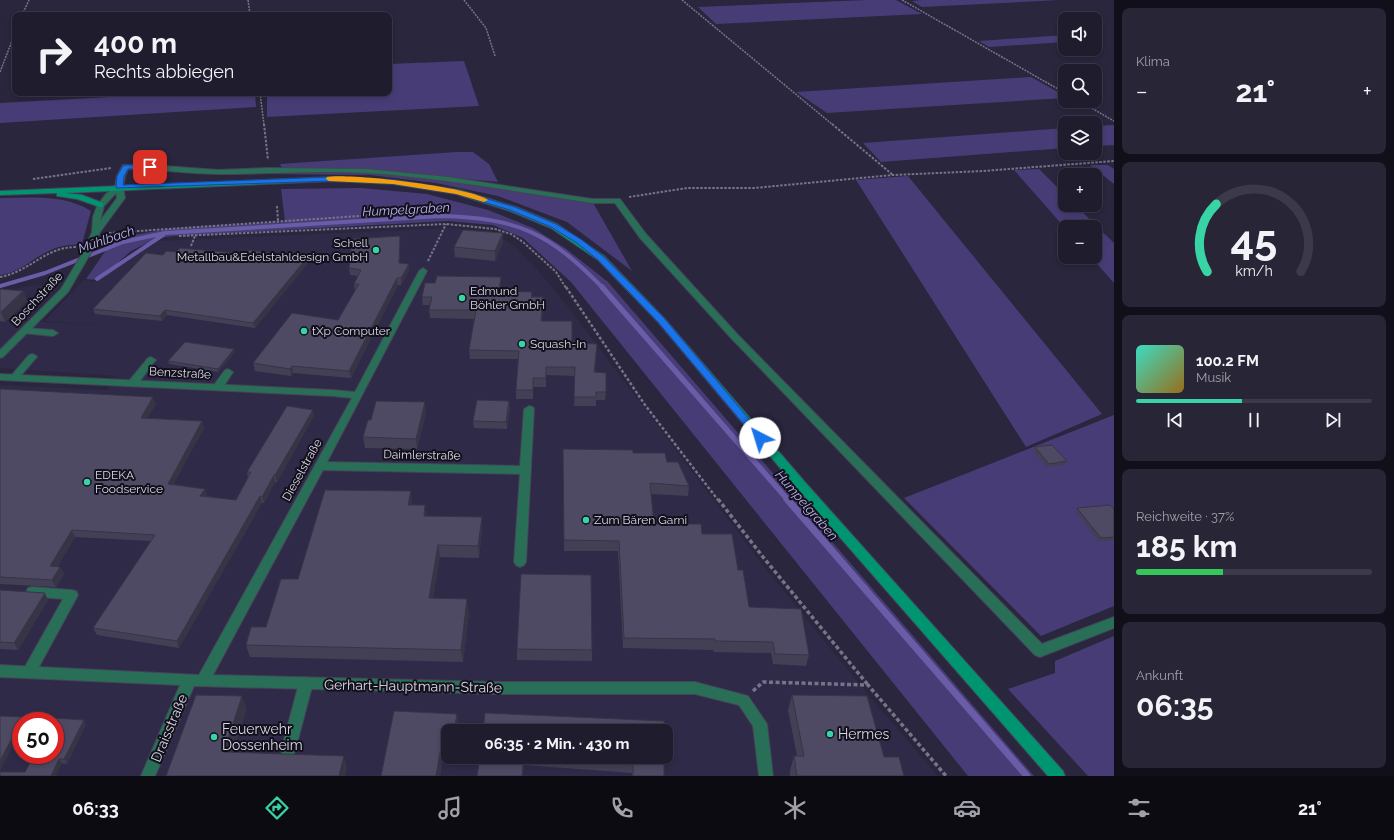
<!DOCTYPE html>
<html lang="de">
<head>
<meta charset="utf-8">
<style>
  :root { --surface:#1f1c2e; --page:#272536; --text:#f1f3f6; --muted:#a1a1aa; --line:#3c3a4a; --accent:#39d4a5 }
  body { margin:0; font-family:Raleway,sans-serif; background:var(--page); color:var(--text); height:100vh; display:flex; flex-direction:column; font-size:15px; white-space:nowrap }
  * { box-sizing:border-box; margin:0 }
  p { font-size:13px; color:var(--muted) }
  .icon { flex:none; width:22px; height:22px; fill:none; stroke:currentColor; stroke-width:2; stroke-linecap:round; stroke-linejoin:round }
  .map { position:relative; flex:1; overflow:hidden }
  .details { display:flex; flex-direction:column; gap:8px; padding:8px; background:#110f19; width:280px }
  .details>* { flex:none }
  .banner { position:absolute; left:12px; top:12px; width:380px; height:84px; border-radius:8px; box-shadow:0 2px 6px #0003,0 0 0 1px var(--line); background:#1f1c2e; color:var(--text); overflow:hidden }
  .buttons { position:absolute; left:1058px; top:12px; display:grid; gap:8px }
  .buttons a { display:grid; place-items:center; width:44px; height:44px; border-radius:8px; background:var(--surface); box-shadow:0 2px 6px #0003,0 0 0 1px var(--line); font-size:20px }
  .speed { position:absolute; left:12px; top:712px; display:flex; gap:8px; font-size:20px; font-weight:700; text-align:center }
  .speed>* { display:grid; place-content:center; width:52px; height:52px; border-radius:50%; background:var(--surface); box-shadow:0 2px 6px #0003,0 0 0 1px var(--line); line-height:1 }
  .speed .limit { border:6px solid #d22; background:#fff; color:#111 }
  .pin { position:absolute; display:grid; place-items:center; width:34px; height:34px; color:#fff; margin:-17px; border-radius:8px; box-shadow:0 2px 6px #0006 }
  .me { position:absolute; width:44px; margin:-22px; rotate:320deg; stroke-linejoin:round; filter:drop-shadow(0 0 3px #0008) }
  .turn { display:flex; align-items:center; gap:14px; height:84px; padding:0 16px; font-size:18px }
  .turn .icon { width:52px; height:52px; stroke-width:2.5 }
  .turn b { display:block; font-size:28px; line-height:34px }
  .big { font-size:30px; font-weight:700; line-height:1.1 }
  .details .widget { flex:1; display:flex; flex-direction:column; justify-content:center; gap:6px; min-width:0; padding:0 14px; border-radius:8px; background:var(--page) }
  .details .dial { align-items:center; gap:0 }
  .dial svg { height:104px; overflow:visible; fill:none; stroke:var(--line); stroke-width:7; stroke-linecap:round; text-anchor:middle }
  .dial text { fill:var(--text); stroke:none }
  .song { display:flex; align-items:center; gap:12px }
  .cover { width:48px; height:48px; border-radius:6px; background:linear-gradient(135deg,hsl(170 70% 55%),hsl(40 70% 35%)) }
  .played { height:4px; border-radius:2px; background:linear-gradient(90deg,var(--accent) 45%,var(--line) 45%) }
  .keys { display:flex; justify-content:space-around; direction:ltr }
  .heat { display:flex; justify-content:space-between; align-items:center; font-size:22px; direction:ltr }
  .charge { height:6px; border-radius:3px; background:linear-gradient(90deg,#34c759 37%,var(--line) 0) }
  .trip { position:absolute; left:441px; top:724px; width:232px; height:40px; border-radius:8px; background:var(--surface); box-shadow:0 2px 6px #0003,0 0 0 1px var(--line); font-weight:700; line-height:40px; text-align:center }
  .dock { display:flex; height:64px; justify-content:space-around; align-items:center; background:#0c0b12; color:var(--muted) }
  .dock .icon { width:28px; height:28px }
  .dock .selected { color:var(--accent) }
  .dock b { font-size:18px; color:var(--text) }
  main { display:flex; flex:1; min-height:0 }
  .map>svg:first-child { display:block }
</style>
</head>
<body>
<main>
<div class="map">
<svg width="1114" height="776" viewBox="0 0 1114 776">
  <rect width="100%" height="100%" fill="#29263d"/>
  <path fill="#2f2a48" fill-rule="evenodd" d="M452,228L470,230L503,239L514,246L543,276L570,309L758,559L869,696L938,776H0V385L107,390L118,376L0,368V292L33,285L57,287L26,321L99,325L45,321L84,280L95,282L159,241ZM21,721H55V755H21ZM448,731H666V757H448Z"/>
  <path fill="#483c77" d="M867,0H896L922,14L716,24L698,7Z
    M923,0H1060L922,7L912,1Z
    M1065,35V42L989,47L979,41Z
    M464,61L479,106L267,117V93H389V64Z
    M1031,77L1065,96V98L827,113L796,92Z
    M183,93H255L256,107L0,123V103Z
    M1114,125V145L1095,146V126Z
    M1065,128V148L881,162L863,143Z
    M457,152H473L489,164L498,182L367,170L282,168L280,164Z
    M1090,165H1108L1114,169V184Z
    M1039,169L1065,195V205H1075L1114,243V283L1091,257H1095V227L1065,228L1014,170Z
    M268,170L367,171L448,179L592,201L632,271L567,222L498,196L436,183L370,175L272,174Z
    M908,176L1102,414L1026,447L856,180Z
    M361,188L427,194L488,210L533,228L565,248L608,282L1034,776H968L571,282L523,238L493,225L448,221L174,236L157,238L131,251L98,280L86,279L113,240L118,238L168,229L285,222L281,189Z
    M0,198C31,198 64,194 91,211L82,244C71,245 61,245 51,250C32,258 22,272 0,275Z
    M1114,415V606L1041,636L904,498Z
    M1114,636V776H1088L1008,689L1055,673V661Z"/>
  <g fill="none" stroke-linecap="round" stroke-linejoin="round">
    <path stroke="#6b5ca8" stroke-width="4" d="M97,279L163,235
      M0,286L45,273L123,242L165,233L441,216C519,218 549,233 603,288"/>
    <path stroke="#6b5ca8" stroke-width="5.5" d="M602,287L788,500"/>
    <path stroke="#6b5ca8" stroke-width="7" d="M787,499L1027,776"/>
    <defs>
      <path id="lane" d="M123,165H150L218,170L268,168L367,169L448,177L592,199H620L646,234L738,335L1042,644L1114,617V628L1045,655L1040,657L1035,655L732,339L640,238L615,203H592C517,192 443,178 367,173C318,170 268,174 219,174C189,174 159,169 128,169L125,176L123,187L119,189L115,187L117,176Z
        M25,328L53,330L58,333L53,336L22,333L20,331L22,329Z
        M32,354L35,355L37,357L35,359L17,380H11L9,378L11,376L29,355Z
        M151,357L156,360L154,362L137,385H129L128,383L129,381L148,358Z
        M228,369L233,372L222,389H214L213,387L214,385L225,370Z
        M32,587L72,590L76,591L78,595L34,676L29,678L24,676L22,672L63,599L28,596L26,592L28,588Z
        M306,677L311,679L313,683L295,751L293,756L288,758L283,756L281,751L299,683L301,679Z"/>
      <path id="street" d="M116,185H119L123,187L125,198L100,232L93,249L68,292L3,357L0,358V350L61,289L85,249L92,232L93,217L97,206L105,195ZM116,193L117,198L100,221L104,206Z
        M423,268L427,271L327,462L520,466L524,409L529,406L533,407L534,409L526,562L524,565L520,567L516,565L514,562L520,474L323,470L213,675L495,682H695L748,696L767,724L773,776H759L753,726L739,705L695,694H495L194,686L155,776H141L180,685L0,677V665L199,675L352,398L333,396L0,380V374L333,390L355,392L419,271Z"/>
      <path id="secondary" d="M332,177L393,180L460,190L516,207L557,224L604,256L664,318L804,481L1063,771L1065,776H1048L796,487L658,322L598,260L551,228L510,211L456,194L393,184L332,181L65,193L82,195L103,203V207H100L77,199L57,196V193L0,195V191Z"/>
    </defs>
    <use href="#lane" stroke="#454258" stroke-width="2"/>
    <use href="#street" stroke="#454258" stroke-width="2"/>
    <use href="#secondary" stroke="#454258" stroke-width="2"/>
    <path stroke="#767488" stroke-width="1.5" stroke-dasharray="2 1" stroke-linecap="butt" d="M248,0L250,15
      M464,0L486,28L495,56
      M682,0L833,125
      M902,0L1065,93
      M22,15L29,0
      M0,72L15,33
      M260,93L264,125
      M1079,101L1114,121"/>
    <path stroke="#767488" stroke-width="2" stroke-dasharray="2.5 1.5" stroke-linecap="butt" d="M264,124L268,160
      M832,124L893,175
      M33,179L111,168
      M629,197L687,188H754L893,175L983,171L1114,161
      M277,206L278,221
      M109,233L404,213
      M179,236L446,224L495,229L511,234L523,242L556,272L566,288
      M191,246L195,236
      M428,261L446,224
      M0,277C31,271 45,247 76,247"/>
    <path stroke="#767488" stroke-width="2.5" stroke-dasharray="3 2" stroke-linecap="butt" d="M566,287L645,405L718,500"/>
    <path stroke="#767488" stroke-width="3.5" stroke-dasharray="4 2.5" stroke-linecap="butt" d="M718,499L763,557L868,685
      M753,691L763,682L868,685L946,776"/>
    <use href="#lane" fill="#296f57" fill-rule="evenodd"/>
    <use href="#street" fill="#296f57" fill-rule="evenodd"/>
    <use href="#secondary" fill="#009571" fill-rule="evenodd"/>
  </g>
  <path fill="#434056" d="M503,233V243L495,261L455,257L454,247Z
    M400,243V263L409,271L401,285H398L351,378L293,373L291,376L255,371L253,363L338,320L355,291L354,284L358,276L350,275L349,268Z
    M176,252L246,254L307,258L308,263L255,328L167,315L162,321L95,314L93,309L163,255Z
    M501,277V285L500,291L532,292V297L543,306L542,321L572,343L596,352L595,372L606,392L605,400H596V406H574L575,376L546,375V387H533V399H516V390L518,359H470L469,350L474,319L430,318L429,310L430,305H423L422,297L435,283Z
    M0,289L23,291L27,301L5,322L0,321Z
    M235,352L218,372L169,364L168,361Z
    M0,389L156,404L147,418L202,421L204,428L173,484L205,489L207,495L206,496L236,500L248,478L247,472L314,416L277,482H275L264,503H262L179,648L97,635L93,628L151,541L75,537L57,567H60L64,574L56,587L0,584Z
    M509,401L510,408L507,429L474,428L473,421Z
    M426,413L417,449L365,448L363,437Z
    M1035,447L1067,461L1065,465L1047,467L1033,451Z
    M563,449L633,453L667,462L689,486L688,496L651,494L654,524L702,534L738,570L749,607L809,655L806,666L773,664L771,653L714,652L713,650L623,648L618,551H564Z
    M412,503V505L427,516L482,517V529L479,558L440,557L433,598L469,612L463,662L250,657L246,645L266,627L298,579Z
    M1077,508L1114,509V540L1099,542L1076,512Z
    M0,590L48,600L18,650L0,649Z
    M517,649L592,650V661L517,660Z
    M792,695L884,757L904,776H790V771L794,756H797L788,710Z
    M394,711L457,714L458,726V731H448V754H443L440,776H381Z
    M86,724L67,764L62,763L25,772Z
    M480,757H664V776H632V773L524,765Z"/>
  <path fill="#373446" d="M503,233V243L495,261V251Z
    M400,236V270L399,263Z
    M307,258L308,263L255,328L253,323Z
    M409,264V271L401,285V278Z
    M501,277V285L499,299V291Z
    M397,278L398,285L351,378L349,371Z
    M23,291L27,301L5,322L1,312Z
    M543,297V306L541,329V321Z
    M165,310L167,315L162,321L160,316Z
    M234,349L235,352L218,372V369Z
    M292,366L293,373L291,376L290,369Z
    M153,397L156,404L143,424L141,418Z
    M509,401L510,408L507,429L506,422Z
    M425,402L426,413L417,449L416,439Z
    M313,410L314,416L277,482L275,475Z
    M202,421L204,428L170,491L168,484Z
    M274,475L275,482L264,503L262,497Z
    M205,489L207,495L202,502L200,496Z
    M411,491L412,503L410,517L408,505Z
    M260,496L262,503L179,648L177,641Z
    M425,505L427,517L424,516Z
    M482,517V529L479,558L478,546Z
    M72,530L75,537L53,573L50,566Z
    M438,545L440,557L431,610L429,598Z
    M60,567L64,574L56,587L52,580Z
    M45,593L48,600L18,650L14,643Z
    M467,599L469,612L463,662L461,650Z
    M242,696L247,709L229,765L224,752Z
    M457,714L458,726V731H454Z
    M23,717L25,721H21V730L0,771V761Z
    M84,720L86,724L67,764L64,759Z
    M442,742L443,754L440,776H436Z
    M344,756L347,768L345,776H339Z
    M524,758V765L523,776H522Z
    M59,759L62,763L56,776H51Z"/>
  <path fill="#4e4a64" stroke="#373446" d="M463,230L503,233L495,251L454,247Z
    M400,236L399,263L409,264L401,278H397L349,371L292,366L290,369L253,363L292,313L338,320L359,284H354L361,270L349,268L352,239Z
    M180,248L246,254L249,250L307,258L253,323L165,310L160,316L93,309L146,253L163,255L166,251L176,252Z
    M437,276L501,277L499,291L532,292L531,297H543L541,321H572V343L597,344L594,372L606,373V392H596V397H574L575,367H546V378H533V390H516L519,351L469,350L476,310H429L432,297H422L425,283H435Z
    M0,289L23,291L1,312H0Z
    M185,342L234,349L218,369L168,361Z
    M0,389L153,397L141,418L202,421L168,484L205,489L200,496L236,500L251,472H247L287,406L313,410L275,475H274L262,497L260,496L177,641L93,628L155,535L72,530L50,566L60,567L52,580L0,577Z
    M477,400L509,401L506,422L473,421Z
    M376,401L425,402L416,439L363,437L368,420H371Z
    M1052,445L1067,461L1049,464L1035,447Z
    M563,449L633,450V453H665L667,462H678L689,486L650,483L654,524H701L702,534H732L738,570H743L749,607L801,609L809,655L775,654L773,642L715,641V639L624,638L619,541L564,540Z
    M325,490L411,491L408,505H425L424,516L482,517L478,546L438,545L429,598L467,599L461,650L246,645L251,627H266L281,579H298Z
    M1110,505L1114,509V537L1101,538L1077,508Z
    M521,574L591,575L592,650L517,649Z
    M0,590L45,593L14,643L0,642Z
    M196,695L242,696L224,752L344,756L339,776H166Z
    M792,695L867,696L884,757H899L904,776H797L794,756H804Z
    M394,711L457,714L454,731H448V742H442L436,776H381Z
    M485,713L664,721V731H483Z
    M0,716L23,717L0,761Z
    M53,718L84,720L64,759H59L51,776H0V772H25L34,755H55V721H51Z
    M480,757H664V776H633V765L524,758L522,776H477Z"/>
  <path fill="#1a73e8" stroke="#114b97" d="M126,165H150L153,167L150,169H128L124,176L123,185L332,177L393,180L457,190L515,207L556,224L582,240L604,257L664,318L765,438L764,440H757L658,322L598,260L577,243L551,227L510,210L456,194L393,184L332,181L116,188L117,176L123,166Z"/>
  <path fill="#f59e0b" d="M327,177C350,173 471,187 488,200L484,202L456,194L393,184L329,181L326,179Z"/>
  <g fill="#39d4a5" stroke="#12101b" stroke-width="1.5">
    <circle cx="376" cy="250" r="4"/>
    <circle cx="462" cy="298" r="4"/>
    <circle cx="304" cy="331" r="4"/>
    <circle cx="522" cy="344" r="4"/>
    <circle cx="87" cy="482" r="4"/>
    <circle cx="586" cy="520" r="4"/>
    <circle cx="830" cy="734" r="4"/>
    <circle cx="214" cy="737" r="4"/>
  </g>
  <g text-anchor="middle" stroke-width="4" stroke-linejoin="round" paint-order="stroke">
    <g font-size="12" fill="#dad8e8" stroke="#12101b" text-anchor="start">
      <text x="368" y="247" text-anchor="end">Schell<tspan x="368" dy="14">Metallbau&amp;Edelstahldesign GmbH</tspan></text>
      <text x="470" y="295">Edmund<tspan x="470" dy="14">Böhler GmbH</tspan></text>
      <text x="312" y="335">tXp Computer</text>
      <text x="530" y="348">Squash-In</text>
      <text x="95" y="479">EDEKA<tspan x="95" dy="14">Foodservice</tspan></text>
      <text x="594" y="524">Zum Bären Garni</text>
    </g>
    <g font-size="12" fill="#dad8e8" stroke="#12101b">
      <text transform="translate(37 299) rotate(-47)" y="4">Boschstraße</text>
      <text transform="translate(180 373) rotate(3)" y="4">Benzstraße</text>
      <text transform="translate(422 455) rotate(1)" y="4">Daimlerstraße</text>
      <text transform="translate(302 470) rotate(-61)" y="4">Dieselstraße</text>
    </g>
    <g font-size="13" font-style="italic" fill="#bdb5f3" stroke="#12101b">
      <text transform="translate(406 209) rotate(-3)" y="5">Humpelgraben</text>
      <text transform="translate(106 239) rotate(-19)" y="5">Mühlbach</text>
      <text transform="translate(807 505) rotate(49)" y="5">Humpelgraben</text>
    </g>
    <g font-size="14" fill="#dad8e8" stroke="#12101b">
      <text transform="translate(413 686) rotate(1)" y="5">Gerhart-Hauptmann-Straße</text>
      <text transform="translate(169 728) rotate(-67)" y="5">Draisstraße</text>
    </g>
    <g font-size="14" fill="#dad8e8" stroke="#12101b" text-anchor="start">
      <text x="222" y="734">Feuerwehr<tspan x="222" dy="16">Dossenheim</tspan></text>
      <text x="838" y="739">Hermes</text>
    </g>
  </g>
</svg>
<div class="buttons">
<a><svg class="icon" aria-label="sound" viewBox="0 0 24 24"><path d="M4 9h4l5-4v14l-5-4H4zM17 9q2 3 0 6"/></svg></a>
<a><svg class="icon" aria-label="search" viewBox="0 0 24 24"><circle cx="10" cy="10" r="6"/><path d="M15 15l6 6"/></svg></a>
<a><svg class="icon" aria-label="layers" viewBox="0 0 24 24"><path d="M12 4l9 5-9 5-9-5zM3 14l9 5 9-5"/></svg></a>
<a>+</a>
<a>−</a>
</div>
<div class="speed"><div class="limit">50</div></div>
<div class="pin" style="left:150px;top:167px;background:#d93025"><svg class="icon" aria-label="arrive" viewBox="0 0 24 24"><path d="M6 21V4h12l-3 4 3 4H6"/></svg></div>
<svg class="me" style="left:760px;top:438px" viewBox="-20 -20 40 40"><circle r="19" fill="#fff"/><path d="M0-13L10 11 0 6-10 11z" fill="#1a73e8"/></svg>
<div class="trip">06:35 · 2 Min. · 430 m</div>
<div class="banner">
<div class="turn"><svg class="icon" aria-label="right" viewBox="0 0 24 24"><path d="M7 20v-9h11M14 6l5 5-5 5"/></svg><div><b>400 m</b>Rechts abbiegen</div></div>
</div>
</div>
<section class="details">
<div class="widget"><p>Klima</p>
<div class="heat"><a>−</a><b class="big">21°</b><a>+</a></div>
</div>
<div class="widget dial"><svg viewBox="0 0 100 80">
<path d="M14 69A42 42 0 1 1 86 69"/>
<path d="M14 69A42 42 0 0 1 21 17" stroke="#39d4a5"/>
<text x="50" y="56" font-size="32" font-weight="700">45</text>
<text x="50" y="72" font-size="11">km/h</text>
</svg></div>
<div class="widget">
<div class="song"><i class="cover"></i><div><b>100.2 FM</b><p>Musik</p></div></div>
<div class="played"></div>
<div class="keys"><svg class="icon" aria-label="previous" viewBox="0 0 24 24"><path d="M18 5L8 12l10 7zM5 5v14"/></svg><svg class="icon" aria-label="pause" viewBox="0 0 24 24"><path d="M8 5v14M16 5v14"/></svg><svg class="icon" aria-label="next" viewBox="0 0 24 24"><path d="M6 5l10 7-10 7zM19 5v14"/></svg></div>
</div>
<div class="widget"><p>Reichweite · 37%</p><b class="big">185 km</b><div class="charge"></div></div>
<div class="widget"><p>Ankunft</p><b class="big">06:35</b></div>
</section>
</main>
<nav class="dock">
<b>06:33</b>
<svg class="icon selected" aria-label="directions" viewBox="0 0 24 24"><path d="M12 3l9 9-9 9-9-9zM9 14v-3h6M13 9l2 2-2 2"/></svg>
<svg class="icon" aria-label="music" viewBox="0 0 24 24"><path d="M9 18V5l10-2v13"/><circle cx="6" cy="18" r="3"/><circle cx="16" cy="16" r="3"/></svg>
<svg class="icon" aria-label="phone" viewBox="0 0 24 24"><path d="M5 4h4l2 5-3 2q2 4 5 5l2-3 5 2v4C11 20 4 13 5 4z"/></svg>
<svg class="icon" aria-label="climate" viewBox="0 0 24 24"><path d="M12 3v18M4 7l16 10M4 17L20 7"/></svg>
<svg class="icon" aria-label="car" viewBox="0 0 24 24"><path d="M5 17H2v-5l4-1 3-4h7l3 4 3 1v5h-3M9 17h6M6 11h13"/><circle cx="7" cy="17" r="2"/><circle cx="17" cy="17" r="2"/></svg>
<svg class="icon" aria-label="filters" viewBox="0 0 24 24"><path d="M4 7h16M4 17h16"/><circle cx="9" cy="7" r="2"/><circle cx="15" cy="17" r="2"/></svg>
<b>21°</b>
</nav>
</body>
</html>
